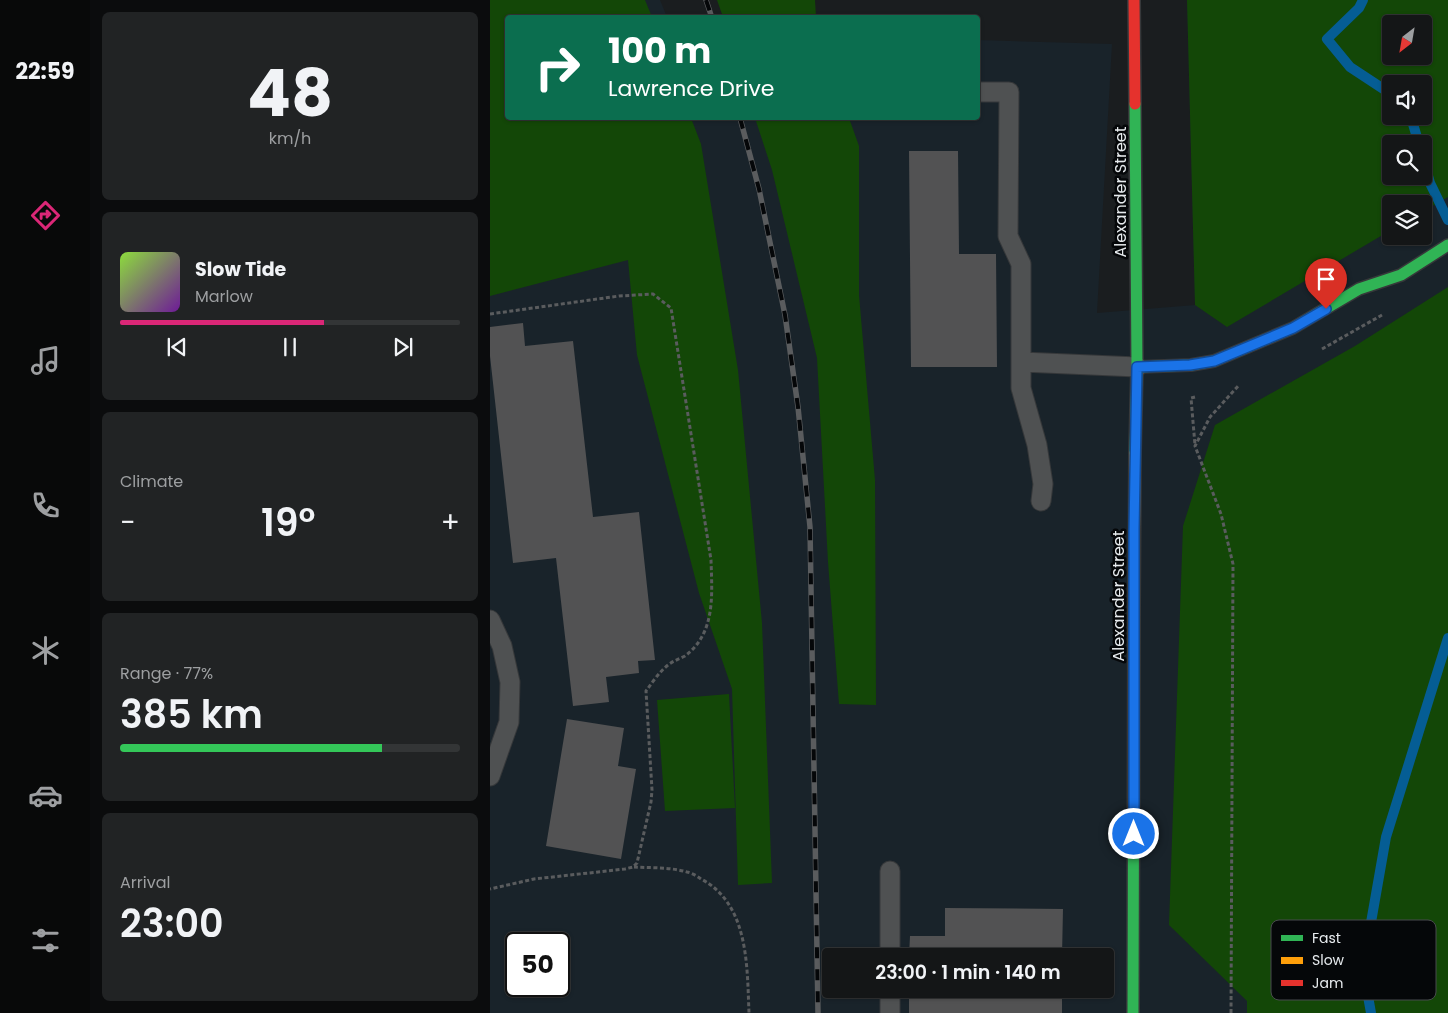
<!DOCTYPE html>
<html lang="en">
<head>
<meta charset="utf-8">
<style>
  :root { --surface:#141617; --page:#212324; --text:#f1f3f6; --muted:#9d9fa1; --line:#333536; --accent:#db2777 }
  body { margin:0; font-family:Poppins,sans-serif; background:var(--page); color:var(--text); height:100vh; display:flex; flex-direction:column; font-size:19px; white-space:nowrap }
  * { box-sizing:border-box; margin:0 }
  p { font-size:16px; color:var(--muted) }
  .icon { flex:none; width:28px; height:28px; fill:none; stroke:currentColor; stroke-width:2; stroke-linecap:round; stroke-linejoin:round }
  .map { position:relative; flex:1; overflow:hidden }
  .drawer { display:flex; flex-direction:column; gap:12px; padding:12px; background:#0b0c0d; width:400px }
  .drawer>* { flex:none }
  .top-card { position:absolute; left:15px; top:15px; width:475px; height:105px; border-radius:5px; box-shadow:0 1px 4px #0004,0 0 0 1px var(--line); background:#0b6e4f; color:#fff; overflow:hidden }
  .needle { width:32px; rotate:211deg }
  .tools { position:absolute; left:892px; top:15px; display:grid; gap:10px }
  .tools a { display:grid; place-items:center; width:50px; height:50px; border-radius:5px; background:var(--surface); box-shadow:0 1px 4px #0004,0 0 0 1px var(--line); font-size:25px }
  .speed { position:absolute; left:15px; top:932px; display:flex; gap:10px; font-size:25px; font-weight:700; text-align:center }
  .speed>* { display:grid; place-content:center; width:65px; height:65px; border-radius:50%; background:var(--surface); box-shadow:0 1px 4px #0004,0 0 0 1px var(--line); line-height:1 }
  .speed .limit { border:2px solid #111; border-radius:8px; background:#fff; color:#111 }
  .pin { position:absolute; display:grid; place-items:center; width:42px; height:42px; color:#fff; margin:-51px -21px; border-radius:50% 50% 50% 0; rotate:-45deg; box-shadow:0 0 5px #0007 }
  .pin .icon { rotate:45deg }
  .me { position:absolute; width:55px; margin:-28px; rotate:0deg; stroke-linejoin:round; filter:drop-shadow(0 0 4px #0008) }
  .turn { display:flex; align-items:center; gap:18px; height:105px; padding:0 20px; font-size:22px }
  .turn .icon { width:65px; height:65px; stroke-width:2.5 }
  .turn b { display:block; font-size:35px; line-height:42px }
  .big { font-size:38px; font-weight:600; line-height:1.1 }
  .drawer .card { flex:1; display:flex; flex-direction:column; justify-content:center; gap:8px; min-width:0; padding:0 18px; border-radius:8px; background:var(--page) }
  .drawer .dial { align-items:center; gap:0 }
  .dial b { font-size:65px; line-height:1 }
  .song { display:flex; align-items:center; gap:15px }
  .cover { width:60px; height:60px; border-radius:8px; background:linear-gradient(135deg,hsl(90 70% 55%),hsl(280 70% 35%)) }
  .played { height:5px; border-radius:2px; background:linear-gradient(90deg,var(--accent) 60%,var(--line) 60%) }
  .keys { display:flex; justify-content:space-around; direction:ltr }
  .heat { display:flex; justify-content:space-between; align-items:center; font-size:28px; direction:ltr }
  .charge { height:8px; border-radius:4px; background:linear-gradient(90deg,#34c759 77%,var(--line) 0) }
  .trip { position:absolute; left:332px; top:948px; width:292px; height:50px; border-radius:5px; background:var(--surface); box-shadow:0 1px 4px #0004,0 0 0 1px var(--line); font-weight:600; line-height:50px; text-align:center }
  main { display:flex; flex:1; min-height:0 }
  .tab-bar { display:flex; flex-direction:column; width:90px; justify-content:space-around; align-items:center; background:#080909; color:var(--muted) }
  .tab-bar .icon { width:35px; height:35px }
  .tab-bar .on { color:var(--accent) }
  .tab-bar b { font-size:22px; color:var(--text) }
  .map>svg:first-child { display:block }
</style>
</head>
<body>
<main>
<nav class="tab-bar">
<b>22:59</b>
<svg class="icon on" aria-label="directions" viewBox="0 0 24 24"><path d="M12 3l9 9-9 9-9-9zM9 14v-3h6M13 9l2 2-2 2"/></svg>
<svg class="icon" aria-label="music" viewBox="0 0 24 24"><path d="M9 18V5l10-2v13"/><circle cx="6" cy="18" r="3"/><circle cx="16" cy="16" r="3"/></svg>
<svg class="icon" aria-label="phone" viewBox="0 0 24 24"><path d="M5 4h4l2 5-3 2q2 4 5 5l2-3 5 2v4C11 20 4 13 5 4z"/></svg>
<svg class="icon" aria-label="climate" viewBox="0 0 24 24"><path d="M12 3v18M4 7l16 10M4 17L20 7"/></svg>
<svg class="icon" aria-label="car" viewBox="0 0 24 24"><path d="M5 17H2v-5l4-1 3-4h7l3 4 3 1v5h-3M9 17h6M6 11h13"/><circle cx="7" cy="17" r="2"/><circle cx="17" cy="17" r="2"/></svg>
<svg class="icon" aria-label="filters" viewBox="0 0 24 24"><path d="M4 7h16M4 17h16"/><circle cx="9" cy="7" r="2"/><circle cx="15" cy="17" r="2"/></svg>
</nav>
<section class="drawer">
<div class="card dial"><b>48</b><p>km/h</p></div>
<div class="card">
<div class="song"><i class="cover"></i><div><b>Slow Tide</b><p>Marlow</p></div></div>
<div class="played"></div>
<div class="keys"><svg class="icon" aria-label="previous" viewBox="0 0 24 24"><path d="M18 5L8 12l10 7zM5 5v14"/></svg><svg class="icon" aria-label="pause" viewBox="0 0 24 24"><path d="M8 5v14M16 5v14"/></svg><svg class="icon" aria-label="next" viewBox="0 0 24 24"><path d="M6 5l10 7-10 7zM19 5v14"/></svg></div>
</div>
<div class="card"><p>Climate</p>
<div class="heat"><a>−</a><b class="big">19°</b><a>+</a></div>
</div>
<div class="card"><p>Range · 77%</p><b class="big">385 km</b><div class="charge"></div></div>
<div class="card"><p>Arrival</p><b class="big">23:00</b></div>
</section>
<div class="map">
<svg width="958" height="1013" viewBox="0 0 958 1013">
  <rect width="100%" height="100%" fill="#1a1d1f"/>
  <path fill="#19232a" fill-rule="evenodd" d="M0,0H170L177,17L18,18V118H488V40L622,44L607,313L705,305L697,0H958V1013H0ZM901,24H934V56H901ZM901,84H934V116H901ZM901,144H934V176H901ZM901,204H934V236H901ZM26,944H69V986H26ZM341,956H616V989H341Z"/>
  <path fill="#134707" fill-rule="evenodd" d="M0,0H155L162,17L18,18V118H201L211,144L248,370L272,623L282,883L248,885L242,689L209,593L147,355L138,260L0,296Z
    M227,0H325L326,17H233Z
    M697,0H958V197L934,211V204H901V230L737,327L705,305ZM901,24H934V56H901ZM901,84H934V116H901ZM901,144H934V176H901Z
    M265,118H359L369,146V295L385,480L386,705L349,704L338,562L327,358L282,170Z
    M958,287V1013H757V1001L679,925L693,526L725,425L865,346Z
    M239,694L245,808L175,811L167,700Z"/>
  <g fill="none" stroke-linecap="round" stroke-linejoin="round">
    <path stroke="#055d94" stroke-width="10" d="M873,0L869,8L837,39L860,67L901,94
      M918,116L923,124L929,144
      M934,161L940,183L958,220
      M881,1013L873,968L896,837L958,638"/>
  </g>
  <path fill="#525253" d="M419,151H468L469,254H506L507,367H421Z
    M33,323L35,346L83,341L103,517L149,512L165,660L148,661L149,673L116,677L119,702L83,706L66,558L23,563L0,356V327Z
    M77,719L134,728L128,766L146,769L131,859L56,846Z
    M455,908L573,909L572,956H419L420,936H455Z
    M419,989H572V1013H419Z"/>
  <g fill="none" stroke-linecap="round" stroke-linejoin="round">
    <defs>
      <path id="lane" d="M488,92H519L518,236L531,264V388L547,445L553,484L551,501
        M532,362L647,367
        M0,620L12,646L20,682L19,722L0,776
        M400,871V956
        M400,989V1013"/>
      <path id="fast" d="M645,104L647,367L645,453
        M647,367L701,365L724,361L803,328L869,289L911,275L958,245
        M643,1013L644,608"/>
      <path id="slow" d="M644,608L645,453"/>
      <path id="jam" d="M644,0L645,104"/>
    </defs>
    <use href="#lane" stroke="#36383a" stroke-width="21"/>
    <use href="#fast" stroke="#36383a" stroke-width="14"/>
    <use href="#slow" stroke="#36383a" stroke-width="14"/>
    <use href="#jam" stroke="#36383a" stroke-width="14"/>
    <path stroke="#5a5c5e" stroke-width="3" stroke-dasharray="4 2.5" stroke-linecap="butt" d="M0,314L129,296L163,294L181,308L221,560C222,594 226,633 195,656C189,659 183,661 178,665C169,672 162,683 156,691L162,790L161,802L147,863L143,867L135,869L44,879L0,889
      M832,349L892,315
      M705,397L701,398L705,445
      M144,867C161,868 180,867 197,872C202,873 207,876 211,879C259,904 257,966 259,1013
      M741,1013L743,564L731,514L705,446L720,417L749,385"/>
    <use href="#lane" stroke="#4f5152" stroke-width="19"/>
    <use href="#fast" stroke="#30b455" stroke-width="11"/>
    <use href="#slow" stroke="#ff9f0a" stroke-width="11"/>
    <use href="#jam" stroke="#e5322d" stroke-width="11"/>
    <defs>
      <path id="rail" d="M216,0L222,18
        M250,118L269,189L295,315L308,407L320,527L328,1013"/>
    </defs>
    <use href="#rail" stroke="#5a5c5e" stroke-width="5.5"/>
    <use href="#rail" stroke="#050709" stroke-width="4" stroke-dasharray="11" stroke-linecap="butt"/>
  </g>
  <g fill="none" stroke-linecap="round" stroke-linejoin="round">
    <defs>
      <path id="route" d="M644,834V529L647,367L700,365L724,361L803,328L836,309"/>
    </defs>
    <use href="#route" stroke="#114b97" stroke-width="12"/>
    <use href="#route" stroke="#1a73e8" stroke-width="9"/>
  </g>
  <g text-anchor="middle" stroke-width="5" stroke-linejoin="round" paint-order="stroke">
    <g font-size="16" fill="#e7ebee" stroke="#050709">
      <text transform="translate(630 192) rotate(-90)" y="6">Alexander Street</text>
      <text transform="translate(628 596) rotate(-90)" y="6">Alexander Street</text>
    </g>
  </g>
  <rect x="781" y="920" width="165" height="80" rx="8" fill="#050709" stroke="#494b4e" stroke-width="1"/>
  <rect x="791" y="935" width="22" height="6" fill="#30b455"/>
  <rect x="791" y="957" width="22" height="7" fill="#ff9f0a"/>
  <rect x="791" y="980" width="22" height="6" fill="#e5322d"/>
  <g font-size="14" fill="#e7ebee">
    <text x="822" y="943">Fast</text>
    <text x="822" y="965">Slow</text>
    <text x="822" y="988">Jam</text>
  </g>
</svg>
<div class="tools">
<a><svg class="needle" viewBox="-14 -14 28 28"><path d="M0-13l5 13h-10z" fill="#e53935"/><path d="M0 13l5-13h-10z" fill="#9d9fa1"/></svg></a>
<a><svg class="icon" aria-label="sound" viewBox="0 0 24 24"><path d="M4 9h4l5-4v14l-5-4H4zM17 9q2 3 0 6"/></svg></a>
<a><svg class="icon" aria-label="search" viewBox="0 0 24 24"><circle cx="10" cy="10" r="6"/><path d="M15 15l6 6"/></svg></a>
<a><svg class="icon" aria-label="layers" viewBox="0 0 24 24"><path d="M12 4l9 5-9 5-9-5zM3 14l9 5 9-5"/></svg></a>
</div>
<div class="speed"><div class="limit">50</div></div>
<div class="pin" style="left:836px;top:309px;background:#d93025"><svg class="icon" aria-label="arrive" viewBox="0 0 24 24"><path d="M6 21V4h12l-3 4 3 4H6"/></svg></div>
<svg class="me" style="left:644px;top:834px" viewBox="-20 -20 40 40"><circle r="17" fill="#1a73e8" stroke="#fff" stroke-width="3"/><path d="M0-11L8 9 0 5-8 9z" fill="#fff"/></svg>
<div class="trip">23:00 · 1 min · 140 m</div>
<div class="top-card">
<div class="turn"><svg class="icon" aria-label="right" viewBox="0 0 24 24"><path d="M7 20v-9h11M14 6l5 5-5 5"/></svg><div><b>100 m</b>Lawrence Drive</div></div>
</div>
</div>
</main>
</body>
</html>
